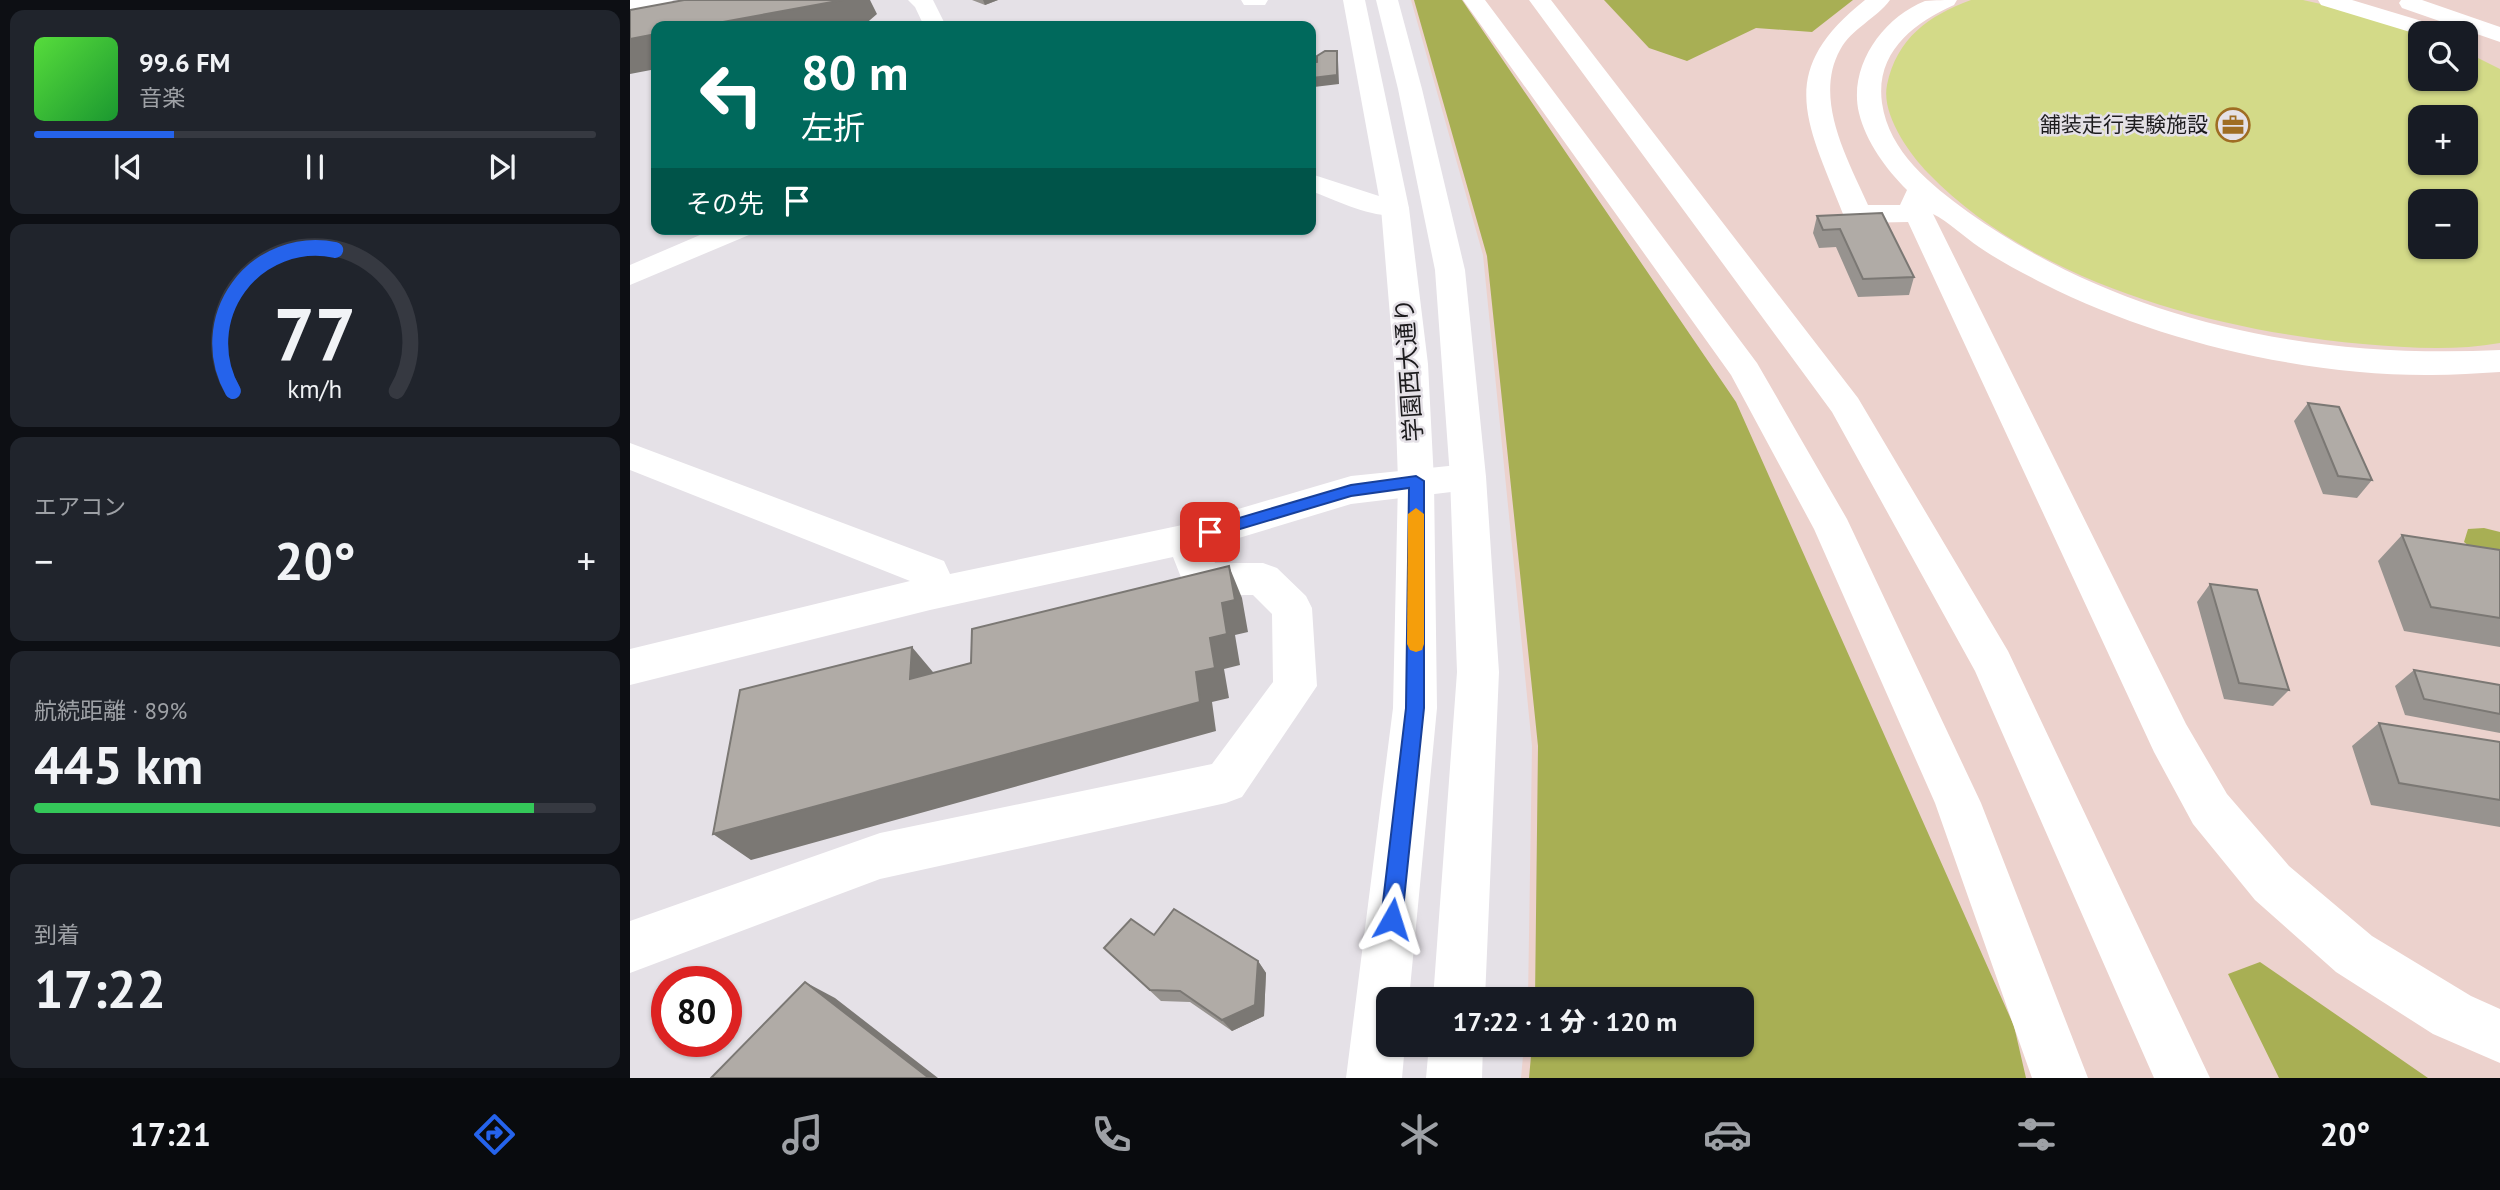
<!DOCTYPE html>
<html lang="ja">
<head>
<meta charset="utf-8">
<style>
  :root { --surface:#171b24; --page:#20242c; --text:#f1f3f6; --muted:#9ea1a6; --line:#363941; --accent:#2563eb }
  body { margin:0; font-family:"PT Sans","Noto Sans JP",sans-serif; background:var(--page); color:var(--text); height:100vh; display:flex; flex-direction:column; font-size:26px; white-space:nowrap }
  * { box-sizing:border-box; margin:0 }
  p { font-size:23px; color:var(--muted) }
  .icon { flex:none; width:38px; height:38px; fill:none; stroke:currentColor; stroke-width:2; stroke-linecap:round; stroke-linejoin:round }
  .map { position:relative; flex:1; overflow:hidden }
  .panel { display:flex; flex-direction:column; gap:10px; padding:10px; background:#0d0f14; width:630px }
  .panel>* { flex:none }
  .hud { position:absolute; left:21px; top:21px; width:665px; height:214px; border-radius:14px; box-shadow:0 2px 5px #0004; background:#00695c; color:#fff; overflow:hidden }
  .buttons { position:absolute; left:1778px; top:21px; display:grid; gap:14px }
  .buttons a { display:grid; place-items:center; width:70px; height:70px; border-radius:14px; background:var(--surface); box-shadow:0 2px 5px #0004; font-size:35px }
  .speed { position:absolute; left:21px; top:966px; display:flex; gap:14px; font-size:35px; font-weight:700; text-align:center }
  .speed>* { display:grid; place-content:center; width:91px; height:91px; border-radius:50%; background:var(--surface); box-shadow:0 2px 5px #0004; line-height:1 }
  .speed .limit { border:10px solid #d22; background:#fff; color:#111 }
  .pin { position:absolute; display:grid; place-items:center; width:60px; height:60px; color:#fff; margin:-30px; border-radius:14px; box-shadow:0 4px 10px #0006 }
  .me { position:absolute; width:77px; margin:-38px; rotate:6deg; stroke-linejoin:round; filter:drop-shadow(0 0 5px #0008) }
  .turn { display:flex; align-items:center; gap:24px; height:147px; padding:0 35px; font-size:32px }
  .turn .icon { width:91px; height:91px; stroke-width:2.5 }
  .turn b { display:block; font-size:49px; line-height:60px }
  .then { display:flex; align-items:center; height:66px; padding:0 35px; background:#0003; gap:14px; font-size:26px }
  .big { font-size:52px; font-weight:800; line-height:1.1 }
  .panel .widget { flex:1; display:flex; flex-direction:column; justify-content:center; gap:10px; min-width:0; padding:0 24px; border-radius:14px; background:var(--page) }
  .panel .dial { align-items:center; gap:0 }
  .dial svg { height:182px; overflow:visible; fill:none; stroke:var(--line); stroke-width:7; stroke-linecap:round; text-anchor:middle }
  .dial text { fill:var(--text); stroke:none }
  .song { display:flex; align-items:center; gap:21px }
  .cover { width:84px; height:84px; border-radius:10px; background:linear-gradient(135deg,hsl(110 70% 55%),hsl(130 70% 35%)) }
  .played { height:7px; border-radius:4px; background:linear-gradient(90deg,var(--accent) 25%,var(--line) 25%) }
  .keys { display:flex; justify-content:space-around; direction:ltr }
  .heat { display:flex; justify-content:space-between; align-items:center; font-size:38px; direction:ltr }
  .charge { height:10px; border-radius:5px; background:linear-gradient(90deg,#34c759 89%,var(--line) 0) }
  .trip { position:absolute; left:746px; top:987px; width:378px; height:70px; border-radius:14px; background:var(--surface); box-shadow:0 2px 5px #0004; font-weight:800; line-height:70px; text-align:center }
  .tab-bar { display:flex; height:112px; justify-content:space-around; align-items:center; background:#090b0e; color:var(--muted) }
  .tab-bar .icon { width:49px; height:49px }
  .tab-bar .selected { color:var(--accent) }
  .tab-bar b { font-size:32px; color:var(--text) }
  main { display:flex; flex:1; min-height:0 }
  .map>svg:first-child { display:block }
</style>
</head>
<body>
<main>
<section class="panel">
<div class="widget">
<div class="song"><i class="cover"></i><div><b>99.6 FM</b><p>音楽</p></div></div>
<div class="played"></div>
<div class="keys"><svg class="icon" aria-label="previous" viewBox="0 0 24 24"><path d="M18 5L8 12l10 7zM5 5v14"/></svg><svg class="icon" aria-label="pause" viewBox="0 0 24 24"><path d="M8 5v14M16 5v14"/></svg><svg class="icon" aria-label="next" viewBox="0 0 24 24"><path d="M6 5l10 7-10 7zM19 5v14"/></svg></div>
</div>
<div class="widget dial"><svg viewBox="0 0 100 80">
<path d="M14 69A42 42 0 1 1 86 69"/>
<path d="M14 69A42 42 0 0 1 59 7" stroke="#2563eb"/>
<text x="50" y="56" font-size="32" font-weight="700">77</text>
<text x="50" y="72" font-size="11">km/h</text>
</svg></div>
<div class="widget"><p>エアコン</p>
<div class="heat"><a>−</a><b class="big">20°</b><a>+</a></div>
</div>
<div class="widget"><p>航続距離 · 89%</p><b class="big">445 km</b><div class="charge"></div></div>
<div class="widget"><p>到着</p><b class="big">17:22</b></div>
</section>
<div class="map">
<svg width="1870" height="1078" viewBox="0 0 1870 1078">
  <rect width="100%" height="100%" fill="#e5e1e7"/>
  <path fill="#ecd2cd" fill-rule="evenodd" d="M781,0H1870V1078H891L894,1045H1111V999H898L902,746L853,255ZM1790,33H1836V79H1790ZM1790,117H1836V163H1790ZM1790,201H1836V247H1790Z"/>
  <path fill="#d3da88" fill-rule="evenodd" d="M1341,0H1673L1713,9L1790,34V79H1836V52L1870,69V343C1825,351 1778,348 1733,344C1586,331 1404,283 1298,173C1279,153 1251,114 1257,85C1267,38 1298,16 1341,0ZM1790,117H1836V163H1790ZM1790,201H1836V247H1790Z"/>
  <path fill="#a8af54" d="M784,0H832L1106,402L1384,1026L1396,1078H899L902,1045H1111V999H905L908,746L857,256Z
    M974,0H1223L1182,32L1126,28L1057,61L1019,48Z
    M1854,528L1870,532V570L1834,542L1838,529Z
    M1630,962L1798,1078H1649L1598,974Z"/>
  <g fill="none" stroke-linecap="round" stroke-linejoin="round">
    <path fill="#fff" fill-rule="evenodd" d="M0,0H43L40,5L0,13Z
      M278,0H303L316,26H294L285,7Z
      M611,0H638L635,5H614Z
      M833,0H855L1127,363L1217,519L1351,803L1458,1078H1402L1305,803L1184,529L1101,375Z
      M899,0H921L1228,398L1378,651L1580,1078H1524L1345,671L1202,412Z
      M1235,0H1260C1246,19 1222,28 1210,50C1183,99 1218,160 1238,205H1270L1277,190C1256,169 1236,142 1229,113C1218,67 1252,18 1295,1C1304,0 1317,0 1327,0L1324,5C1283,23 1245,53 1252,103C1259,152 1301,185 1338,212C1494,323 1682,359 1870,350V372C1847,373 1824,375 1801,375C1675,376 1526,341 1414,284C1393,273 1369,261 1349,247C1334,237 1318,221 1303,214L1556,724L1597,794L1659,866L1742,936L1841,996L1870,1009V1063L1803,1034L1706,972L1625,900L1563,824L1524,752L1278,222L1227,223L1217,220L1213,214C1177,122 1144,72 1235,0Z
      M1688,0H1722L1815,28L1818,33L1790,35L1691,5Z
      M1771,0H1792L1870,27V42L1772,8L1769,3Z
      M681,174L752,197L775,202L779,208L775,214C745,221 709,201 681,191Z
      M84,229H123L119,235L0,285V265Z
      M0,443L314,561L320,574L557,524L721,476L838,464L851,468L856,477L851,486L838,490L721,504L579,547L585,563H633L647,568L676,596L682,608L687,686L612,797L596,803L250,879L0,973V921L250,833L582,764L643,682L642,614L623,595H570L556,590L543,557L300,610L0,685V649L280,581L0,470Z"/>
    <path fill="#fff" fill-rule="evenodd" d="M713,0H735L779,208L798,364L804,481L807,708L779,999H758V1045H775L772,1078H716L763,708L768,481L764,364L751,208Z
      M746,0H768L792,89L835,270L856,477L869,672L855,999H803L827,672L820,477L805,270L768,89Z
      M799,1045H853L852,1078H796Z"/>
  </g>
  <path fill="#97938f" d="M342,0H368L355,5Z
    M1252,213L1284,277L1279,295L1228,297L1206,247L1189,248L1183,233L1187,216Z
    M1678,403L1742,480L1727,498L1693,494L1664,421Z
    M1772,535L1870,550V647L1774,631L1748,561Z
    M1580,584L1659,690L1643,706L1594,699L1567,602Z
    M1784,670L1870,685V733L1775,715L1765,686Z
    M1749,723L1870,742V827L1741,805L1722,746Z
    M524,935L628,961L636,973L634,1016L602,1031L560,1002L531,1001L474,948Z"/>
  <path fill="#7b7874" d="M213,0H240L247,14L233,26H71Z
    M353,0H368L355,5Z
    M26,34V69L0,74V39Z
    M707,51L708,60L709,84L684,87L682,78Z
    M599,566L612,598L618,632L605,635L610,665L594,669L599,698L582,702L586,731L121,860L83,834L566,672L580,638L592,603Z
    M282,647L308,678L280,679Z
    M628,961L636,973L634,1016L602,1031L592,1020Z
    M175,982L205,998L308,1078H299Z"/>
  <path fill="#b0aba6" stroke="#7b7874" stroke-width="2" d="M54,0H213L71,26H26V34L0,39V10Z
    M695,51H707V75L682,78L681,63L687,62V56Z
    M1252,213L1284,277L1233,279L1210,229L1193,230L1187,216Z
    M1678,403L1709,407L1742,480L1708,476Z
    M1772,535L1870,550V618L1801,607Z
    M599,566L605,600L592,603L597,634L580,638L585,668L566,672L570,702L83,834L110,690L282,647L280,679L341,663L342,629Z
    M1580,584L1627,590L1659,690L1609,683Z
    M1784,670L1870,685V714L1794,699Z
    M1749,723L1870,742V800L1769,783Z
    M544,909L628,961L625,1005L592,1020L550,991L520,990L474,948L501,919L524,935Z
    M175,982L299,1078H81Z"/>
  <path fill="#2563eb" stroke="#184099" stroke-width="2" d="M786,476L794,481V708L772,919L769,927L762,930L754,927L751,919L776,708L779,488L721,496L580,538L572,532L575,528L721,485Z"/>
  <path fill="#f59e0b" d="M786,508L794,514V644L792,650L786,652L780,650L777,644L778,514Z"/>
  <defs>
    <symbol id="office-ring" viewBox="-11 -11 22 22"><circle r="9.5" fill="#e5e1e7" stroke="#9f6d23" stroke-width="1.5"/><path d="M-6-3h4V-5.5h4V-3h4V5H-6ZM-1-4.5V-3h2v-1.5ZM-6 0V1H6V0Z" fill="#9f6d23"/></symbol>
  </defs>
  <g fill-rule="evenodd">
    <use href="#office-ring" x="1584" y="106" width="38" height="38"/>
  </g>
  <g text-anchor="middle" stroke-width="5" stroke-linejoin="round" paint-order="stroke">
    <g font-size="21" fill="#1c1b1d" stroke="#e5e1e7" text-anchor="end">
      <text x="1578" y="132">舗装走行実験施設</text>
    </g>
    <g font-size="24" fill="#1c1b1d" stroke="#e5e1e7">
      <text transform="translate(779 370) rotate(-94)" y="8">学園西大通り</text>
    </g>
  </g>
</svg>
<div class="buttons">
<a><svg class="icon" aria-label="search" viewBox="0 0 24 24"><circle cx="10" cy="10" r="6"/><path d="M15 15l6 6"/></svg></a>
<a>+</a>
<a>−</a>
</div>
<div class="speed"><div class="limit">80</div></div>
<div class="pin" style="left:580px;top:532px;background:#d93025"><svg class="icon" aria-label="arrive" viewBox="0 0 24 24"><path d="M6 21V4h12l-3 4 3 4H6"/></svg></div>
<svg class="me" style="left:762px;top:919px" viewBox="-20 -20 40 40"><path d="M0-17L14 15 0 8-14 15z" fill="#2563eb" stroke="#fff" stroke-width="4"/></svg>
<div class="trip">17:22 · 1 分 · 120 m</div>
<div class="hud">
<div class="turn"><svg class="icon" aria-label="left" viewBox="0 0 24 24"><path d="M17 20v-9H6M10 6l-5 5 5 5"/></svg><div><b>80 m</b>左折</div></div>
<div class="then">その先<svg class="icon" aria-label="arrive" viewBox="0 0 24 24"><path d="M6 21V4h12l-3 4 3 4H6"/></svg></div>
</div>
</div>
</main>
<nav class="tab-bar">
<b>17:21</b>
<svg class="icon selected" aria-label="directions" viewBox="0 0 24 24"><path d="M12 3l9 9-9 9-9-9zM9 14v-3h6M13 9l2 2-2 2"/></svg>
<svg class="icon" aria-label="music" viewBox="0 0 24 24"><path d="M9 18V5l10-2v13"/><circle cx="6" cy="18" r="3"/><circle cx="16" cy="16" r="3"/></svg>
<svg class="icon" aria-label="phone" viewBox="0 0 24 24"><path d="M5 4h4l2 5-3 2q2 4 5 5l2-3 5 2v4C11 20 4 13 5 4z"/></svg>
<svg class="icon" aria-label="climate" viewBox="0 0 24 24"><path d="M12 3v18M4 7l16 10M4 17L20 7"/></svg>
<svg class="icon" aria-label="car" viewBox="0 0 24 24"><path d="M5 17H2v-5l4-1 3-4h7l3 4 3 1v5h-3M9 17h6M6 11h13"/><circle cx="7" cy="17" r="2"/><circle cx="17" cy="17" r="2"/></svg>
<svg class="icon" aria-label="filters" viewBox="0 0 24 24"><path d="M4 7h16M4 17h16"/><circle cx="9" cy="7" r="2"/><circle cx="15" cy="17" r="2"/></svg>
<b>20°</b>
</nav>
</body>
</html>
